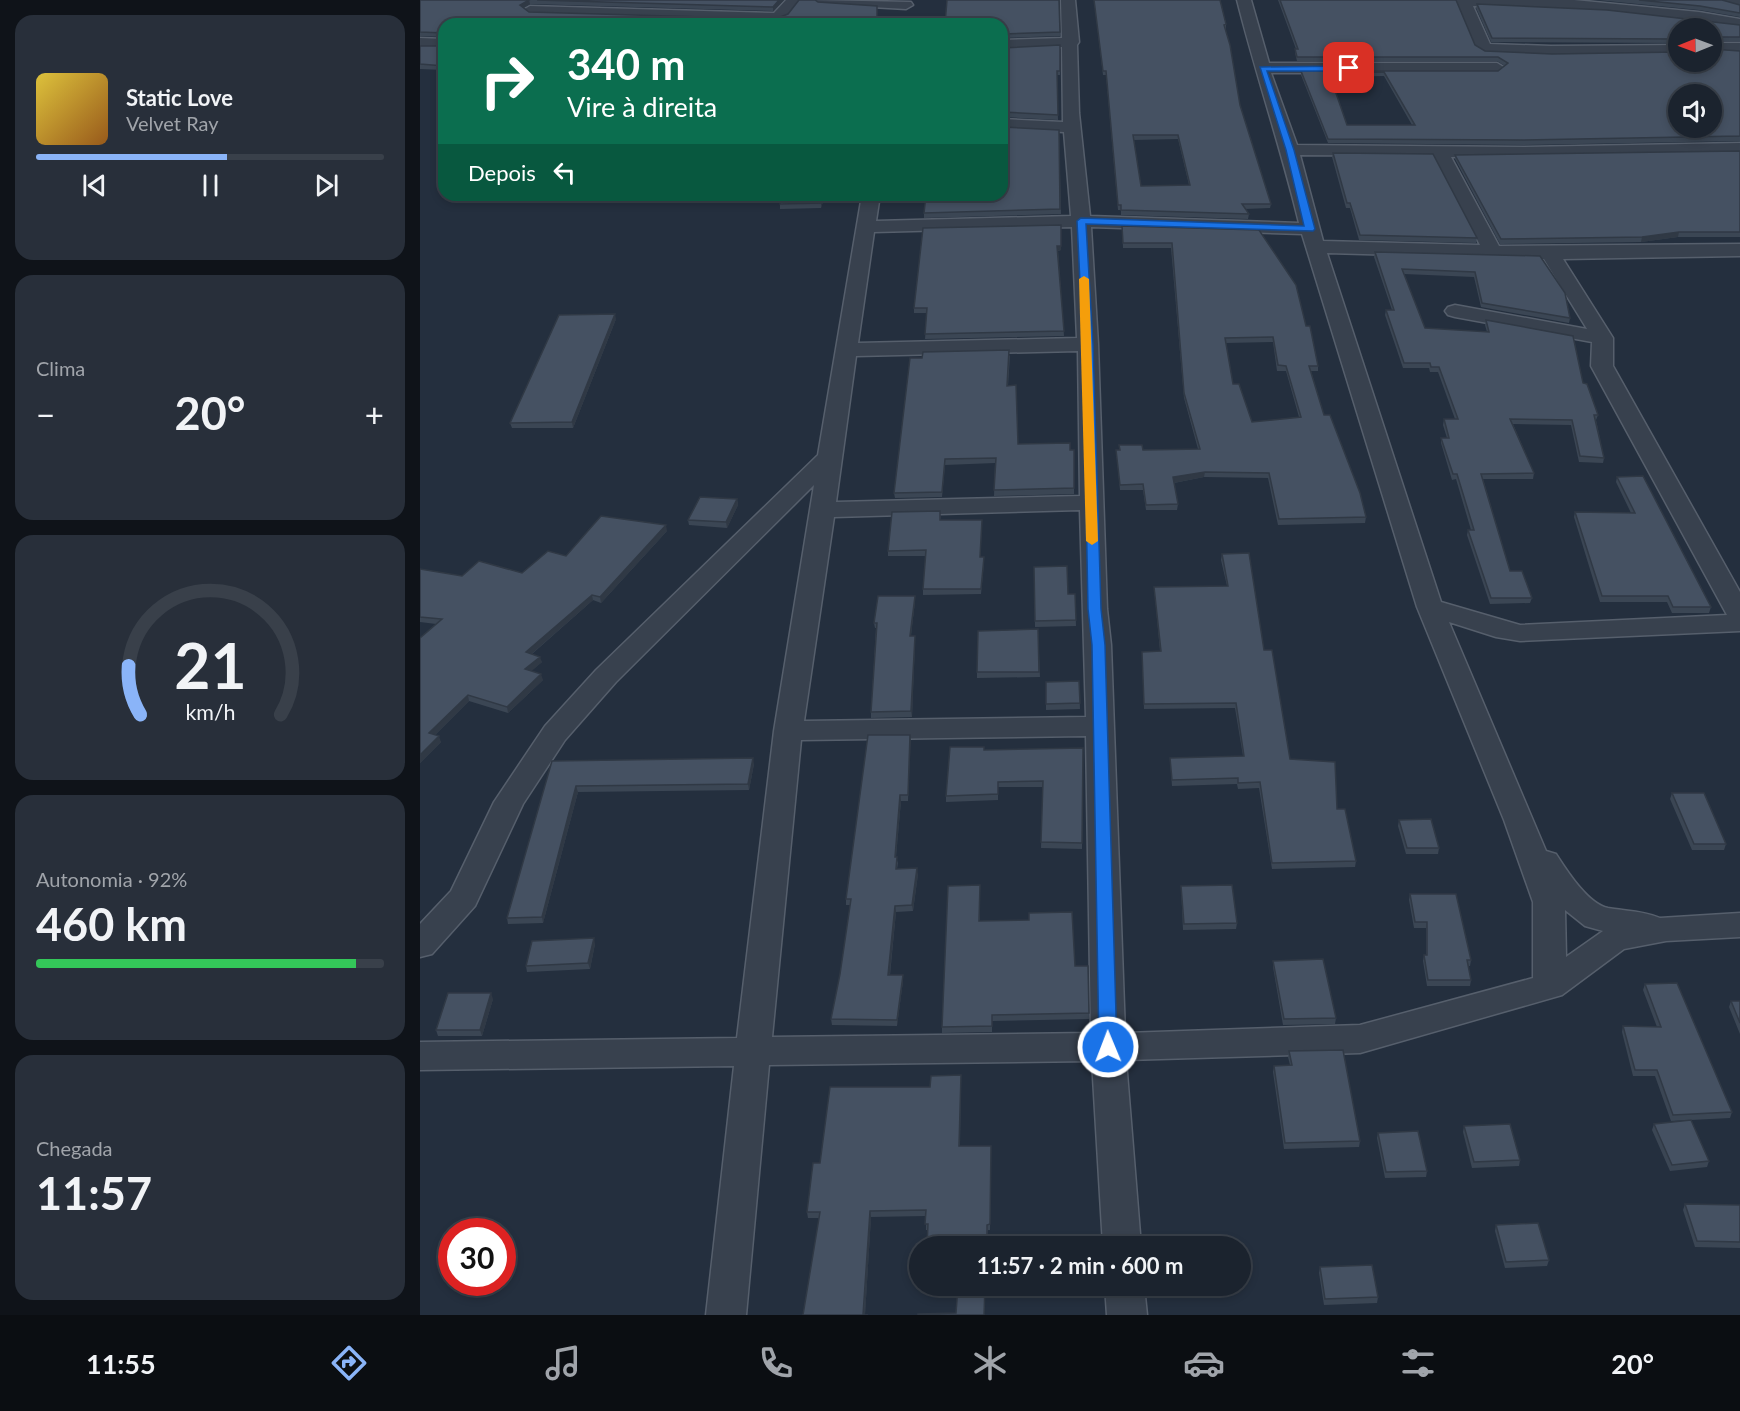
<!DOCTYPE html>
<html lang="pt">
<head>
<meta charset="utf-8">
<style>
  :root { --surface:#1b232e; --page:#282f3a; --text:#f1f3f6; --muted:#a0a4aa; --line:#39404a; --accent:#8ab4f8 }
  body { margin:0; font-family:Lato,sans-serif; background:var(--page); color:var(--text); height:100vh; display:flex; flex-direction:column; font-size:22px; white-space:nowrap }
  * { box-sizing:border-box; margin:0 }
  p { font-size:20px; color:var(--muted) }
  .icon { flex:none; width:33px; height:33px; fill:none; stroke:currentColor; stroke-width:2; stroke-linecap:round; stroke-linejoin:round }
  .map { position:relative; flex:1; overflow:hidden }
  .sheet { display:flex; flex-direction:column; gap:15px; padding:15px; background:#0f1319; width:420px }
  .sheet>* { flex:none }
  .guide { position:absolute; left:18px; top:18px; width:570px; height:183px; border-radius:18px; box-shadow:0 3px 9px #0003,0 0 0 2px var(--line); background:#0b6e4f; color:#fff; overflow:hidden }
  .needle { width:39px; rotate:269deg }
  .fabs { position:absolute; left:1248px; top:18px; display:grid; gap:12px }
  .fabs a { display:grid; place-items:center; width:54px; height:54px; border-radius:50%; background:var(--surface); box-shadow:0 3px 9px #0003,0 0 0 2px var(--line); font-size:30px }
  .speed { position:absolute; left:18px; top:1218px; display:flex; gap:12px; font-size:30px; font-weight:700; text-align:center }
  .speed>* { display:grid; place-content:center; width:78px; height:78px; border-radius:50%; background:var(--surface); box-shadow:0 3px 9px #0003,0 0 0 2px var(--line); line-height:1 }
  .speed .limit { border:9px solid #d22; background:#fff; color:#111 }
  .pin { position:absolute; display:grid; place-items:center; width:51px; height:51px; color:#fff; margin:-26px; border-radius:12px; box-shadow:0 3px 9px #0006 }
  .me { position:absolute; width:66px; margin:-33px; rotate:359deg; stroke-linejoin:round; filter:drop-shadow(0 0 4px #0008) }
  .turn { display:flex; align-items:center; gap:21px; height:126px; padding:0 30px; font-size:27px }
  .turn .icon { width:78px; height:78px; stroke-width:2.5 }
  .turn b { display:block; font-size:42px; line-height:51px }
  .then { display:flex; align-items:center; height:57px; padding:0 30px; background:#0003; gap:12px; font-size:22px }
  .big { font-size:45px; font-weight:700; line-height:1.1 }
  .sheet .widget { flex:1; display:flex; flex-direction:column; justify-content:center; gap:9px; min-width:0; padding:0 21px; border-radius:18px; background:var(--page) }
  .sheet .dial { align-items:center; gap:0 }
  .dial svg { height:156px; overflow:visible; fill:none; stroke:var(--line); stroke-width:7; stroke-linecap:round; text-anchor:middle }
  .dial text { fill:var(--text); stroke:none }
  .song { display:flex; align-items:center; gap:18px }
  .cover { width:72px; height:72px; border-radius:9px; background:linear-gradient(135deg,hsl(50 70% 55%),hsl(30 70% 35%)) }
  .played { height:6px; border-radius:3px; background:linear-gradient(90deg,var(--accent) 55%,var(--line) 55%) }
  .keys { display:flex; justify-content:space-around; direction:ltr }
  .heat { display:flex; justify-content:space-between; align-items:center; font-size:33px; direction:ltr }
  .charge { height:9px; border-radius:4px; background:linear-gradient(90deg,#34c759 92%,var(--line) 0) }
  .trip { position:absolute; left:489px; top:1236px; width:342px; height:60px; border-radius:30px; background:var(--surface); box-shadow:0 3px 9px #0003,0 0 0 2px var(--line); font-weight:700; line-height:60px; text-align:center }
  .menu { display:flex; height:96px; justify-content:space-around; align-items:center; background:#0b0e12; color:var(--muted) }
  .menu .icon { width:42px; height:42px }
  .menu .active { color:var(--accent) }
  .menu b { font-size:27px; color:var(--text) }
  main { display:flex; flex:1; min-height:0 }
  .map>svg:first-child { display:block }
</style>
</head>
<body>
<main>
<section class="sheet">
<div class="widget">
<div class="song"><i class="cover"></i><div><b>Static Love</b><p>Velvet Ray</p></div></div>
<div class="played"></div>
<div class="keys"><svg class="icon" aria-label="previous" viewBox="0 0 24 24"><path d="M18 5L8 12l10 7zM5 5v14"/></svg><svg class="icon" aria-label="pause" viewBox="0 0 24 24"><path d="M8 5v14M16 5v14"/></svg><svg class="icon" aria-label="next" viewBox="0 0 24 24"><path d="M6 5l10 7-10 7zM19 5v14"/></svg></div>
</div>
<div class="widget"><p>Clima</p>
<div class="heat"><a>−</a><b class="big">20°</b><a>+</a></div>
</div>
<div class="widget dial"><svg viewBox="0 0 100 80">
<path d="M14 69A42 42 0 1 1 86 69"/>
<path d="M14 69A42 42 0 0 1 8 44" stroke="#8ab4f8"/>
<text x="50" y="56" font-size="32" font-weight="700">21</text>
<text x="50" y="72" font-size="11">km/h</text>
</svg></div>
<div class="widget"><p>Autonomia · 92%</p><b class="big">460 km</b><div class="charge"></div></div>
<div class="widget"><p>Chegada</p><b class="big">11:57</b></div>
</section>
<div class="map">
<svg width="1320" height="1315" viewBox="0 0 1320 1315">
  <rect width="100%" height="100%" fill="#242f3e"/>
  <g fill="none" stroke-linecap="round" stroke-linejoin="round">
    <defs>
      <path id="minor" d="M366,0H380L367,17L356,21L110,14L103,10L110,6L354,13Z
        M392,0L491,2L493,5L486,9L399,4Z
        M641,0H655L659,42L657,45L659,113L670,216L879,223C861,148 836,75 817,0H831L849,63H1077L1085,68L1077,73H851L877,145L1103,147L1320,143V153L1031,157L1079,246L1320,244V256L1143,259L1193,338V366L1320,592V631L1100,641L1076,637L1029,622L1126,851L1136,854C1147,871 1168,904 1188,908C1205,911 1224,911 1240,918L1320,913V937L1246,941L1204,949L1142,995L940,1053L706,1060L721,1246H683L672,1061L349,1065L326,1315H286L314,1066L0,1070V1042L317,1038L354,731L394,485L196,682L145,740L103,804L55,906L12,954L0,957V924L31,891L74,802L125,726L176,670L398,455L442,195H460L456,221L651,216L644,132L582,129V119L643,122L642,47L582,50V40L642,38ZM880,155L1014,156L1060,245L903,241ZM652,227L657,338L438,343L454,232ZM671,227L882,234L997,607L1084,820L1113,902V978L940,1025L705,1033L691,645L687,609L678,344ZM907,253L1124,259L1167,329L1035,305L1028,307L1025,311L1028,315L1035,317L1172,342L1171,366L1307,615L1100,625L1021,602ZM658,351L660,496L416,502L436,356ZM660,510L666,717L384,721L414,517ZM666,736L671,1033L352,1037L381,740ZM1145,910L1165,926L1183,931L1146,957Z
        M1036,0H1154L1279,12L1320,19V27C1232,12 1142,7 1053,6L1070,44L1131,46L1258,45V54L1131,56L1064,53L1056,48Z
        M1301,0H1320V8L1303,3Z
        M0,38L24,39V49L0,48Z
        M1292,43H1320V53L1292,52Z
        M685,1286H724L727,1315H687Z"/>
    </defs>
    <use href="#minor" stroke="#565f6c" stroke-width="3"/>
    <use href="#minor" fill="#38414e" fill-rule="evenodd"/>
  </g>
  <path fill="#3b4654" fill-rule="evenodd" d="M0,0H364L353,11L110,4L103,8L109,12L355,19L398,2L457,22H453L452,24H24V37L0,36Z
    M639,0L640,36L582,38V24Z
    M674,0H800L806,24V29H805L820,105L851,204L850,208L825,209L829,214L828,219L701,215V210H698L686,75H683ZM758,139L769,185L721,186L714,140Z
    M858,0H1036L1055,45L1065,51L1132,54L1320,51V141L1103,145L908,143L881,75V71H1078L1085,66L1077,61H877L875,53L876,49ZM964,76L992,125H927L911,77Z
    M1177,0H1302L1320,5V17L1279,10Z
    M1057,4L1320,25V41H1292L1258,28V43L1071,42L1056,8Z
    M640,45V75H637L638,120L582,117V48Z
    M0,46H24V70L0,69Z
    M639,130L641,214L504,218V213Z
    M1320,151V237H1258L1221,242L1080,244L1035,159V155Z
    M913,153L1057,238L1056,243L939,240L930,208H926L912,157Z
    M361,195H405L401,208L360,209V204Z
    M702,226L839,230L886,326L898,366V371H891L904,415L946,517L945,523L858,525L848,478L784,477L754,483L758,504L757,510H726L723,490H700L696,450L778,449L764,398L751,248H703ZM853,342L857,371H866L879,417L832,422L813,384L806,343Z
    M641,246V250L638,251L644,336L505,339L507,313H494V308Z
    M955,252L1120,256L1150,318L1149,323L1061,307L1054,277L984,274L1005,328L1067,332L1065,325L1066,320L1163,383L1178,415L1176,420L1184,458L1183,463L1159,462L1151,425L1093,424L1114,473L1113,479H1063L1090,571L1112,598L1110,603L1070,604L1047,535L1048,530H1051L1036,479L1032,480L1021,443V438H1027L1023,425L1024,419H1035L1018,372H1010L1009,368H983L965,315L966,310H972L954,257Z
    M196,319L153,428H92L90,423Z
    M590,355L588,386L598,444L654,450V494L574,496L575,463L525,465L522,497L475,498L474,493Z
    M1197,477L1291,607L1289,613H1252L1247,602H1180L1154,517L1155,512L1211,513L1196,482Z
    M317,499L318,505L307,528L269,525L268,520Z
    M521,516L520,520L562,525L560,557H564V562L561,594L503,595V589L506,556H468V551Z
    M247,531L181,603L173,600L112,654L122,662L111,671L123,680L88,713L49,701L15,735L21,742L0,763V638L16,624L0,622V569L42,576L102,573Z
    M802,554L844,650L870,759L917,809L936,861L935,867L852,869L839,788L818,789L817,784L752,786L750,758L823,756L815,708L724,709L722,657L740,651L734,587L807,586L801,560Z
    M614,567L648,594H655L656,626L615,627Z
    M495,601L491,636H495V642L492,717L451,718V712L456,628H455L454,623Z
    M618,629L620,677L557,678V672Z
    M659,681L660,709L626,710V682Z
    M490,735L488,801H481L476,857L478,863L477,869L498,874L493,911L476,912L470,975H483V981L477,1026L412,1025L411,1019L420,974L430,905H426V899Z
    M663,748L662,849L621,848L623,787H578V800L526,802V796Z
    M132,761L334,764L329,790L158,792L123,923L88,924L87,918Z
    M1252,793L1306,844L1304,850H1272L1250,799Z
    M979,820L1019,848L1018,854H986L978,826Z
    M560,885V921L655,966H668L669,1019L572,1021V1032L522,1033V1027Z
    M761,886L817,923L816,929L763,930Z
    M990,894L1051,960L1050,966H1048L1051,980L1050,986H1007L1003,961L1004,955H1006V928H994L989,900Z
    M175,944L170,969L107,972L106,966Z
    M853,961L916,1018L915,1024L863,1025L853,967Z
    M1225,984L1312,1112L1310,1118L1251,1121L1235,1076H1213L1202,1032L1203,1026L1237,1027L1223,990Z
    M73,999L62,1036H18L16,1030Z
    M1311,1001H1320V1034L1309,1007Z
    M869,1051L940,1141L939,1147L864,1149L853,1072L854,1066L870,1065L868,1057Z
    M541,1081L540,1146H571L570,1230H568L567,1246H507L508,1230H506V1216L451,1217L445,1315H383L399,1218H388L387,1212L400,1163L510,1087Z
    M1234,1124L1289,1161L1287,1167L1250,1171L1232,1130Z
    M1044,1126L1100,1160L1099,1166L1052,1168L1043,1132Z
    M958,1133L1007,1171L1006,1177L965,1178L957,1138Z
    M1265,1204L1320,1205V1248L1275,1247L1263,1210Z
    M1076,1225L1129,1260L1127,1266L1085,1268L1075,1231Z
    M900,1267L958,1297L957,1303L904,1305L899,1273Z"/>
  <path fill="#303945" d="M109,0L110,4L101,9L100,5Z
    M359,0H364L353,11V7Z
    M457,6V22H453L452,24H451Z
    M403,195H405L401,208V203Z
    M1259,232L1258,237L1221,242L1222,237Z
    M637,246H641V250L637,251Z
    M195,314L196,319L153,428L152,422Z
    M785,472L784,477L753,483V477Z
    M317,499L318,505L307,528L306,522Z
    M246,525L247,531L181,603L180,597Z
    M172,595L173,600L108,657L106,652Z
    M495,596V601L490,642V636Z
    M495,636V642L492,717L491,711Z
    M120,657L122,662L107,675L105,669Z
    M121,674L123,680L88,713L87,707Z
    M48,695L49,701L11,739L9,733Z
    M490,735L491,741L488,801V795Z
    M19,736L21,742L0,763V755Z
    M333,758L334,764L329,790L328,784Z
    M156,786L158,792L123,923L122,917Z
    M480,795L481,801L475,863V857Z
    M497,868L498,874L493,911L492,905Z
    M475,906L476,912L469,981L468,975Z
    M174,938L175,944L170,969L168,963Z
    M483,975V981L477,1026V1020Z
    M71,993L73,999L62,1036L60,1030Z
    M450,1211L451,1217L445,1315H444Z"/>
  <path fill="#455162" stroke="#303945" stroke-width="1.5" fill-rule="evenodd" d="M0,0H109L100,5L109,12L355,19L368,14L379,0H395L398,2L457,6V18H453L451,24H24V33L0,32Z
    M117,0H359L353,7Z
    M527,0H639L640,32L582,34V24H525Z
    M674,0H800L806,24L804,25L810,45L820,105L851,204H822L829,214L701,210V205H698L686,71H683ZM713,135H758L770,185L721,186Z
    M860,0H1036L1055,45L1065,51L1132,54L1258,52V62H1292V49L1320,51V136L1104,140L908,139L881,71H1078L1088,63L1078,57H877L875,49H878ZM964,72L995,125H927L909,73ZM1258,94H1292V128H1258Z
    M1219,0H1302L1320,5V13L1280,6Z
    M1057,4L1187,10L1320,25V37H1293L1292,38V28H1258V39L1072,38Z
    M640,45V71H637L638,115L582,112V48Z
    M0,46H24V66L0,64Z
    M582,127L639,130L640,209L504,213L506,195H582Z
    M1320,151V232H1259L1222,237L1081,239L1035,155Z
    M913,153L1013,154L1057,238L940,235L930,203H927Z
    M361,195H403L401,203L360,204Z
    M641,225V246H637L644,331L505,334L507,308H494L503,228Z
    M702,226L839,230L876,285L886,326H890L898,366H889L904,415H910L940,493L946,517L859,519L849,473L785,472L753,477L758,504L726,505L723,484L700,485L696,450H700L699,445H722L723,450L780,449L764,393L752,243H703ZM853,337L858,365L866,366L881,417L832,422L819,384H813L805,338Z
    M955,252L1120,256L1145,293L1150,318L1062,303L1055,272L982,269L1005,328L1069,332L1066,320L1153,336L1163,383L1167,384L1178,415H1174L1184,458L1160,456L1152,420L1090,419L1114,473L1061,474L1090,571H1102L1112,598H1071L1048,530H1054L1037,474H1033L1021,438H1029L1024,419H1038L1019,367H1011L1010,363H984L966,310H974Z
    M195,314L152,422L90,423L139,315Z
    M589,350L587,386L596,385L598,444L650,443V450H654V488L574,490L576,458L525,459L522,492L474,493L490,358H502L503,352Z
    M1223,476L1291,607H1253L1248,596H1182L1155,512L1215,513L1197,477Z
    M280,497L317,499L306,522L268,520Z
    M520,511V520H562L560,557H564L561,589H503L506,550L468,551L472,512Z
    M181,516L246,525L180,597L172,595L106,652L120,657L105,669L121,674L87,707L48,695L9,733L19,736L0,755V638L22,619L0,617V569L42,576L59,561L102,573L128,551L146,556Z
    M829,553L844,650H852L870,759L915,762L917,809H925L936,861L852,863L840,782L818,783V778L752,780L750,758L824,756L816,703L724,704L722,652L741,651L734,587L808,586L802,554Z
    M647,566L648,594H655L656,620L615,621L614,567Z
    M458,596H495L490,636H495L491,711L451,712L457,623H454Z
    M618,629L619,672H557L558,631Z
    M659,681L660,703L626,704V682Z
    M448,735H490L488,795H480L475,857H477L476,869L497,868L492,905L475,906L468,975H483L477,1020L411,1019L420,974L431,899H426Z
    M530,747H564V750L663,748L662,843L621,842L623,781L578,782V794L526,796Z
    M333,758L328,784L156,786L122,917L87,918L132,761Z
    M1252,793H1284L1306,844H1274Z
    M1011,819L1019,848H987L979,820Z
    M560,885L559,921L609,920V913L652,912L655,966H668L669,1013L572,1015V1026L522,1027L528,886Z
    M812,885L817,923L764,924L761,886Z
    M990,894H1036L1051,960H1047L1051,980H1008L1004,955H1007V922H995Z
    M174,938L168,963L106,966L112,941Z
    M903,959L916,1018L864,1019L853,961Z
    M1257,983L1312,1112L1253,1115L1237,1070H1215L1203,1026L1241,1027L1225,984Z
    M28,993H71L60,1030H16Z
    M1311,1001H1320V1023Z
    M923,1050L940,1141L865,1143L854,1066L872,1065L869,1051Z
    M541,1075L539,1146H571L570,1224L567,1225V1246H507L508,1224H505L506,1210L450,1211L443,1315H448H383L400,1212H387L393,1163H400L410,1087H510L511,1076Z
    M1271,1120L1289,1161L1252,1165L1234,1124Z
    M1090,1124L1100,1160L1054,1162L1044,1126Z
    M998,1131L1007,1171L966,1172L958,1133Z
    M1265,1204L1320,1205V1242L1277,1241Z
    M1118,1223L1129,1260L1086,1262L1076,1225Z
    M952,1265L958,1297L905,1299L900,1267Z
    M538,1286H565L564,1315H498V1314L536,1313Z"/>
  <path fill="#1a73e8" stroke="#114b97" stroke-width="1.5" d="M840,67L929,66L933,68L929,71H847L874,150L895,229L893,231L666,224L673,344L681,609L685,645L697,1047L694,1052L688,1054L682,1052L679,1047L672,645L668,609L663,344L657,221L661,218L884,226L866,150Z"/>
  <path fill="#f59e0b" d="M664,276L669,279L678,541L672,545L666,541L659,279Z"/>
</svg>
<div class="fabs">
<a><svg class="needle" viewBox="-14 -14 28 28"><path d="M0-13l5 13h-10z" fill="#e53935"/><path d="M0 13l5-13h-10z" fill="#a0a4aa"/></svg></a>
<a><svg class="icon" aria-label="sound" viewBox="0 0 24 24"><path d="M4 9h4l5-4v14l-5-4H4zM17 9q2 3 0 6"/></svg></a>
</div>
<div class="speed"><div class="limit">30</div></div>
<div class="pin" style="left:929px;top:68px;background:#d93025"><svg class="icon" aria-label="arrive" viewBox="0 0 24 24"><path d="M6 21V4h12l-3 4 3 4H6"/></svg></div>
<svg class="me" style="left:688px;top:1047px" viewBox="-20 -20 40 40"><circle r="17" fill="#1a73e8" stroke="#fff" stroke-width="3"/><path d="M0-11L8 9 0 5-8 9z" fill="#fff"/></svg>
<div class="trip">11:57 · 2 min · 600 m</div>
<div class="guide">
<div class="turn"><svg class="icon" aria-label="right" viewBox="0 0 24 24"><path d="M7 20v-9h11M14 6l5 5-5 5"/></svg><div><b>340 m</b>Vire à direita</div></div>
<div class="then">Depois<svg class="icon" aria-label="left" viewBox="0 0 24 24"><path d="M17 20v-9H6M10 6l-5 5 5 5"/></svg></div>
</div>
</div>
</main>
<nav class="menu">
<b>11:55</b>
<svg class="icon active" aria-label="directions" viewBox="0 0 24 24"><path d="M12 3l9 9-9 9-9-9zM9 14v-3h6M13 9l2 2-2 2"/></svg>
<svg class="icon" aria-label="music" viewBox="0 0 24 24"><path d="M9 18V5l10-2v13"/><circle cx="6" cy="18" r="3"/><circle cx="16" cy="16" r="3"/></svg>
<svg class="icon" aria-label="phone" viewBox="0 0 24 24"><path d="M5 4h4l2 5-3 2q2 4 5 5l2-3 5 2v4C11 20 4 13 5 4z"/></svg>
<svg class="icon" aria-label="climate" viewBox="0 0 24 24"><path d="M12 3v18M4 7l16 10M4 17L20 7"/></svg>
<svg class="icon" aria-label="car" viewBox="0 0 24 24"><path d="M5 17H2v-5l4-1 3-4h7l3 4 3 1v5h-3M9 17h6M6 11h13"/><circle cx="7" cy="17" r="2"/><circle cx="17" cy="17" r="2"/></svg>
<svg class="icon" aria-label="filters" viewBox="0 0 24 24"><path d="M4 7h16M4 17h16"/><circle cx="9" cy="7" r="2"/><circle cx="15" cy="17" r="2"/></svg>
<b>20°</b>
</nav>
</body>
</html>
